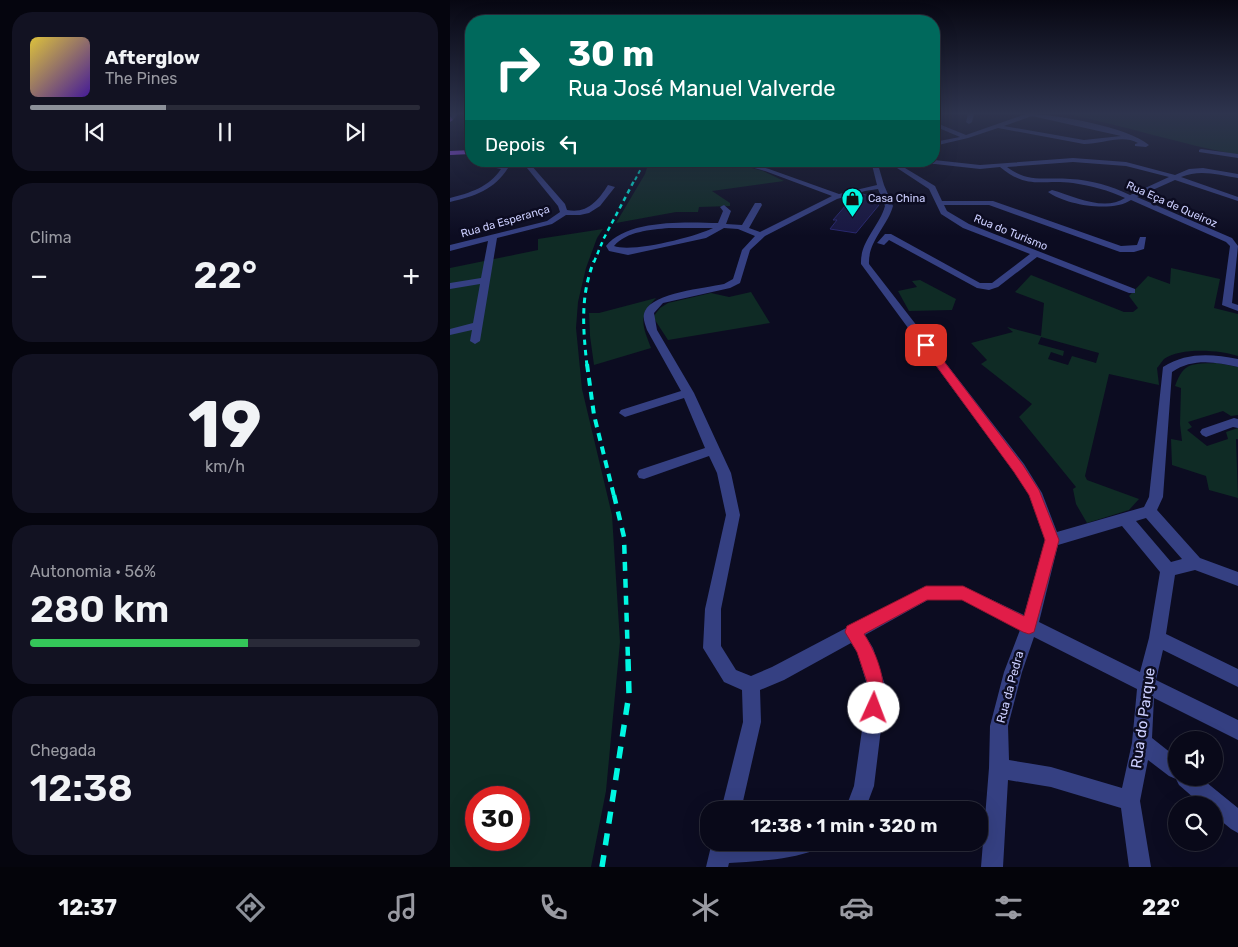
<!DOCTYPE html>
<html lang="pt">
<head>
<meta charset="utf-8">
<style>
  :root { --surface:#090919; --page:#121222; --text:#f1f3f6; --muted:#999aa2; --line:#292a38; --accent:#8c9099 }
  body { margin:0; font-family:Rubik,sans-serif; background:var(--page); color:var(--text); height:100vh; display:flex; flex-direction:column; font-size:19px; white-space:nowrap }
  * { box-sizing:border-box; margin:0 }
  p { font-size:16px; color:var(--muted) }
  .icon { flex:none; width:28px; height:28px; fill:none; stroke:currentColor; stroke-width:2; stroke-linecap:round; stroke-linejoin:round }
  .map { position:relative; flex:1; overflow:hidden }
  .sheet { display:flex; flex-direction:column; gap:12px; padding:12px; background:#05050e; width:450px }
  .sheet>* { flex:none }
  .hud { position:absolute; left:15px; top:15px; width:475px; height:152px; border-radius:20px; box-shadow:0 5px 20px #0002,0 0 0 1px var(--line); background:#00695c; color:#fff; overflow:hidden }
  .buttons { position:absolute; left:718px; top:731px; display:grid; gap:10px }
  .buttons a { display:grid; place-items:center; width:55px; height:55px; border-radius:50%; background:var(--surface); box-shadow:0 5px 20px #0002,0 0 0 1px var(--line); font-size:25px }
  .speed { position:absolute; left:15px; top:786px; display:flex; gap:10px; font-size:25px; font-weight:700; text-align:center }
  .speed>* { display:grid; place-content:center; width:65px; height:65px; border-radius:50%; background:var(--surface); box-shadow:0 5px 20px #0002,0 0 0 1px var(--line); line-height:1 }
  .speed .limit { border:8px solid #d22; background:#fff; color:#111 }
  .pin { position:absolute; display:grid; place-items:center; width:42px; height:42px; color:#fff; margin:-21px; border-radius:10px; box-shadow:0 2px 8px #0006 }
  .me { position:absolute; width:55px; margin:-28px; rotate:2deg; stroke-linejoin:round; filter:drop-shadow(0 0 4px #0008) }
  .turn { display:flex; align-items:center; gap:18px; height:105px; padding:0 20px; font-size:22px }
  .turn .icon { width:65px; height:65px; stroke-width:2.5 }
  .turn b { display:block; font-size:35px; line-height:42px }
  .then { display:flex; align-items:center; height:48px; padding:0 20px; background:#0003; gap:10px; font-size:19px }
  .big { font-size:38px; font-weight:600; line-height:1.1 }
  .sheet .widget { flex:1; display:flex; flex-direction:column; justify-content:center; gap:8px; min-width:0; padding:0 18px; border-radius:20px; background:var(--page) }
  .sheet .dial { align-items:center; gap:0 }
  .dial b { font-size:65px; line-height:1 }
  .song { display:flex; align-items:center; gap:15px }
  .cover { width:60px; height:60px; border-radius:8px; background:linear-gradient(135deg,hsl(50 70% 55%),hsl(260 70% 35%)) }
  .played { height:5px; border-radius:2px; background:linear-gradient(90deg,var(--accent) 35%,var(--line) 35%) }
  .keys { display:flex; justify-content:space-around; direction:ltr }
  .heat { display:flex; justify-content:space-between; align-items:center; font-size:28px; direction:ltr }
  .charge { height:8px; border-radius:4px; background:linear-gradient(90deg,#34c759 56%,var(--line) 0) }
  .trip { position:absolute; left:250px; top:801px; width:288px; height:50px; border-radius:20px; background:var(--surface); box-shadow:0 5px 20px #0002,0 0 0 1px var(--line); font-weight:600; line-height:50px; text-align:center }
  .tab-bar { display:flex; height:80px; justify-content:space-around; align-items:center; background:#04040a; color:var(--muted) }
  .tab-bar .icon { width:35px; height:35px }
  .tab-bar .active { color:var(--accent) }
  .tab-bar b { font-size:22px; color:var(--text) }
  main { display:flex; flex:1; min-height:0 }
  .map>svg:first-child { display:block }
</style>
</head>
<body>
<main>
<section class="sheet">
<div class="widget">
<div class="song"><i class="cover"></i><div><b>Afterglow</b><p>The Pines</p></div></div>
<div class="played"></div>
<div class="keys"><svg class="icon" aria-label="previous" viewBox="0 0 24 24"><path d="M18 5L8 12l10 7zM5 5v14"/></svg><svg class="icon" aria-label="pause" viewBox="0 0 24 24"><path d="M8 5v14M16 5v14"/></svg><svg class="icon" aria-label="next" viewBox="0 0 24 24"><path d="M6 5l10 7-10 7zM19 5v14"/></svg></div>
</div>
<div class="widget"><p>Clima</p>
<div class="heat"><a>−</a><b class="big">22°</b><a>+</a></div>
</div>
<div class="widget dial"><b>19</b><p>km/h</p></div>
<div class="widget"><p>Autonomia · 56%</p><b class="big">280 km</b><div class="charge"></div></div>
<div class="widget"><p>Chegada</p><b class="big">12:38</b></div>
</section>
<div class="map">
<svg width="788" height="867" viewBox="0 0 788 867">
  <rect width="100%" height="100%" fill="#0c0c21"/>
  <path fill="#0f2b25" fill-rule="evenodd" d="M617,114H788V155C731,144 675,126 617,114Z
    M199,161H276L313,171L334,181L262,191L280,203V206L249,207L248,212H226L166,223L195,174Z
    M153,229L147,238L136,268L128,302L126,328L132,389L162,515L170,642L156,791L141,867H0V268L88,250V239ZM26,798H69V840H26Z
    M721,268L770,279L764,308L788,314V356C771,350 730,347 714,359C712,361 709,366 707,368L709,385L659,374L635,476L637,480L689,499L679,510L637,523L626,504L623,489L626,487L569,417L582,404L531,364L537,360L521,343L563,332L557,327L591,336L594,303L565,292L581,275L674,312H683L688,308L679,296L698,276L720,284ZM591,337L649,353L646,363L622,356L618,365L598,359L601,352L613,356L614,351L588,344Z
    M470,280L506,299L502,310L459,311L448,291L467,287L462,281Z
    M301,292L320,323L218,340L203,317L210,308L218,303L261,293L279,297Z
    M206,298C187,317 193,326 201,348L144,365L140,336L139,313H149Z
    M767,363L788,367V415L781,416L773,411L738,422L742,427L737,430L757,446L778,439L776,432L788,428V439H786L788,498L759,490L756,476L722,465L721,439L732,441L730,424L731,388L725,386C734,361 743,364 767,363Z"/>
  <path fill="#181742" stroke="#29286f" d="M413,194L427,199L429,205L406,233L380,229L387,220H383L403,197Z"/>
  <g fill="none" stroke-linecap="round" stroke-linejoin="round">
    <path fill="#354082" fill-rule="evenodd" d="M2,114H8L3,120H0Z
      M518,114H524L522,122L519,124L516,122Z
      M576,114C605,114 678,127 699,145L696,147L685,146V144L688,143C672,134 652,144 634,144L548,128L518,138L484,146V142L510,137L484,126V122L516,135ZM582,116L671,136L634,140L554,126Z
      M751,149L788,154V158L749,152V150Z
      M623,158L676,162L725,175L739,169L753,168L788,174V178C769,175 750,169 731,177L788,197V201L725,180L687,197L782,238L788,246L782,303L788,305V311L772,305L780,246L776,242L681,200C662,213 616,205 598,192L602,190C624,196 654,212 675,198C658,190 642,186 623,183C591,179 578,190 550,167L530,169L485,164L450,165L485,186L492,201H543L671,246L687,245L690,237H696L694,249L684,252H670L539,205H494L497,211L519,224L685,289V293H679L587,257L548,287L539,290L527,288L439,240L434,245L427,243L435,234H441L530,283H542L580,254L513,228L491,214L479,189L441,164L444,162L448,164L450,161L484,160L530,165ZM623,162L676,166L719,177L680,195C661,186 642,180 620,179C595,177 578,183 557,167Z
      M21,161L52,165H81L115,204L117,210C137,214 148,201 158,185L165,187L150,206L139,213L130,215H116L102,224L47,238L30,341L25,344L20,341L22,330L0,335V329L23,323L30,284L0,289V283L31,278L38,241L0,251V245L97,221L110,212L108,206L77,168H58C44,190 25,196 0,202V198C20,193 39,187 51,169L22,163Z
      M280,161H292L319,169L389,194L427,185L421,161H427L434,185L443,206C437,227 418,241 419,264L574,464L592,493L607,532L694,507L699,497L713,367C737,352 761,354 788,359V367C765,362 743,358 722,372L713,497L707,510L750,558L788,572V586L745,570L725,575L716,634L788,669V687L713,650L706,680L788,720V740L704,698L702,738L726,757V778H751L788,808V833L781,829L764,815V805H752L729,785L726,779L719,776L698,760L690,801L701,867H679L671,808L601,787L558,780L553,867H531L539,768L540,726L554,672L570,630L512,600H478L415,635L423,648L436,688L424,786L415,810H395L404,786L418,688L407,652L401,643L334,680L310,690L311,722L291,810H271L293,722L292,690L274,682L253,648L255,609L276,515L267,473L259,456L194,479L189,478L187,474L189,470L255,448L234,398L175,417L169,413L171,410L231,391L197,330C195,324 192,317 195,311C203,293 255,288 274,284L283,279L292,250L305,236L288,229L274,228L256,238L178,255L159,251L156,246C177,219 237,222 268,223L273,211L270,207L274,205L281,211L276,224L292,225L305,203H311L312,205L299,228L310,232L382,196L315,171ZM428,189L435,206C429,227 410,241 411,264L564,472L579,495L595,540L574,615L513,586H476L322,667L301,676L286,670L271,646V609L290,515L281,473L244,393L207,330L204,313L213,303L280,288L290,283L300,250L315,236L387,199L415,191ZM219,228H263C245,237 182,253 164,246C177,231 200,230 219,228ZM696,518L732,559L721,562L686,521ZM672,526L710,572L699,638L690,672L589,622L608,545ZM584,637L687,689L682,743L672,788L601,767L559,760L558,726L572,672Z
      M784,418L788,419V428L783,427L756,437L752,435L750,432L752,429Z
      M262,842H368L365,850C339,860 307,861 279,863L278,867H256Z"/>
    <path fill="#9f53ff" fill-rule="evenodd" d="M0,116L3,120L0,122Z
      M21,150V154L0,155V151Z"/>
    <path stroke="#00f7e2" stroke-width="2" stroke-dasharray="4 3" stroke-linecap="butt" d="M185,180L195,161"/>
    <path stroke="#00f7e2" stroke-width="2.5" stroke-dasharray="4.5 4" stroke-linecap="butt" d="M144,262L154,238L185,179"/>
    <path stroke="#00f7e2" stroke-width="3" stroke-dasharray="5.5 5" stroke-linecap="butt" d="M137,366C133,329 130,296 144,261"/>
    <path stroke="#00f7e2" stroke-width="4" stroke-dasharray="8 6" stroke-linecap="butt" d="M137,364L144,415L164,496"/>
    <path stroke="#00f7e2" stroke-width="4.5" stroke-dasharray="9 8" stroke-linecap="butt" d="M164,495L174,537L178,660"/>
    <path stroke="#00f7e2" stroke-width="5.5" stroke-dasharray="12 10" stroke-linecap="butt" d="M152,867L179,694L178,659"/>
  </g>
  <linearGradient id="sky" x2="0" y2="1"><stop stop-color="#070712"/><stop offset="0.48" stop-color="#2e344e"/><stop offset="1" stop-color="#2e344e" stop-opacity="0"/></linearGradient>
  <rect width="788" height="236" fill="url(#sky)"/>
  <path fill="#e11d48" stroke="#92132f" d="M476,342L480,343L573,465L589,490L609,540L584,632L579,634L573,632L512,600H477L414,634C428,655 440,689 430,714L424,716L418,714L416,708L419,688L407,652L395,632L397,626L476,586H513L574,616L595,540L579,495L564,472L471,345Z"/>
  <defs>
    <symbol id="shop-pin" viewBox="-11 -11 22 30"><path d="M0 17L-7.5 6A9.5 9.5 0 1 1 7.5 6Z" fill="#00f7e2" stroke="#0c0c21"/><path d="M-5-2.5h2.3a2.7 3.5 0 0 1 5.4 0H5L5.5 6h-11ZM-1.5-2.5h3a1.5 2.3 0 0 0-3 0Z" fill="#111"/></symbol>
  </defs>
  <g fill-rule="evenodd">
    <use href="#shop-pin" x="390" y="186" width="25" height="34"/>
  </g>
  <g text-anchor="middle" stroke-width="5" stroke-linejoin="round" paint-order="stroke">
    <g font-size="11" fill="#cccfff" stroke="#0c0c21" text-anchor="start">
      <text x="418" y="202">Casa China</text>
    </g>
    <g font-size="11" fill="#cccfff" stroke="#0c0c21">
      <text transform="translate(722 204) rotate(24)" y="4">Rua Eça de Queiroz</text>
      <text transform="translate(55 221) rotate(-16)" y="4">Rua da Esperança</text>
      <text transform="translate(561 232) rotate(22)" y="4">Rua do Turismo</text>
    </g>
    <g font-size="12" fill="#cccfff" stroke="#0c0c21">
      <text transform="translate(560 687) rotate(-75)" y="4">Rua da Pedra</text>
    </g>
    <g font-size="15" fill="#cccfff" stroke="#0c0c21">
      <text transform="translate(693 718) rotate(-82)" y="5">Rua do Parque</text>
    </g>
  </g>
</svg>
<div class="buttons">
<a><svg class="icon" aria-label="sound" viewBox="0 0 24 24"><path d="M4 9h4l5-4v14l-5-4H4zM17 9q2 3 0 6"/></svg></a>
<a><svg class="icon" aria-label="search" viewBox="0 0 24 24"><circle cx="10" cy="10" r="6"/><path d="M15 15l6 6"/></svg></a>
</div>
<div class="speed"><div class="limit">30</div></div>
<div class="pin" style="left:476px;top:345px;background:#d93025"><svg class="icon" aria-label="arrive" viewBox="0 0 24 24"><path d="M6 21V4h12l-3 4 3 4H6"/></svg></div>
<svg class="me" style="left:424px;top:708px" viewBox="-20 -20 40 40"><circle r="19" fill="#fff"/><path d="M0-13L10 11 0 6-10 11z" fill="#e11d48"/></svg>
<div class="trip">12:38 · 1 min · 320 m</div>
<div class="hud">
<div class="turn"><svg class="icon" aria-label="right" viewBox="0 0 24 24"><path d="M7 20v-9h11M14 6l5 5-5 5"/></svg><div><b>30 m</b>Rua José Manuel Valverde</div></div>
<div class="then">Depois<svg class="icon" aria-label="left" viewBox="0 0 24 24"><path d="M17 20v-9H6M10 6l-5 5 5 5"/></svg></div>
</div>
</div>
</main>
<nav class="tab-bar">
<b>12:37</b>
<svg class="icon active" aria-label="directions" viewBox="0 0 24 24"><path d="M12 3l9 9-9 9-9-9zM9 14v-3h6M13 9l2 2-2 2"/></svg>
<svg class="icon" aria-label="music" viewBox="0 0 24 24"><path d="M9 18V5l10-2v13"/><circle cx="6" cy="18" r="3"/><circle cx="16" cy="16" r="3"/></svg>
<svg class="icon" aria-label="phone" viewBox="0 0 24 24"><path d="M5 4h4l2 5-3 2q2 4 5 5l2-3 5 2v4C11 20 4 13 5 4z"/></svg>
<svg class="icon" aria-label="climate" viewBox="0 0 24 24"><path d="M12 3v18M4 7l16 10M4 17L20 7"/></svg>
<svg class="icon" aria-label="car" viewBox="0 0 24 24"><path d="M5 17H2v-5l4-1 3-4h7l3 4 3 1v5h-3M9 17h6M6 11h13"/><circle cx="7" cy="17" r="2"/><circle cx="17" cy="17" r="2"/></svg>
<svg class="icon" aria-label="filters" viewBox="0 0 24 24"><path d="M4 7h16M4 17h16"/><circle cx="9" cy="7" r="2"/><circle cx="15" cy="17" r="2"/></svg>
<b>22°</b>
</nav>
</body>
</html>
